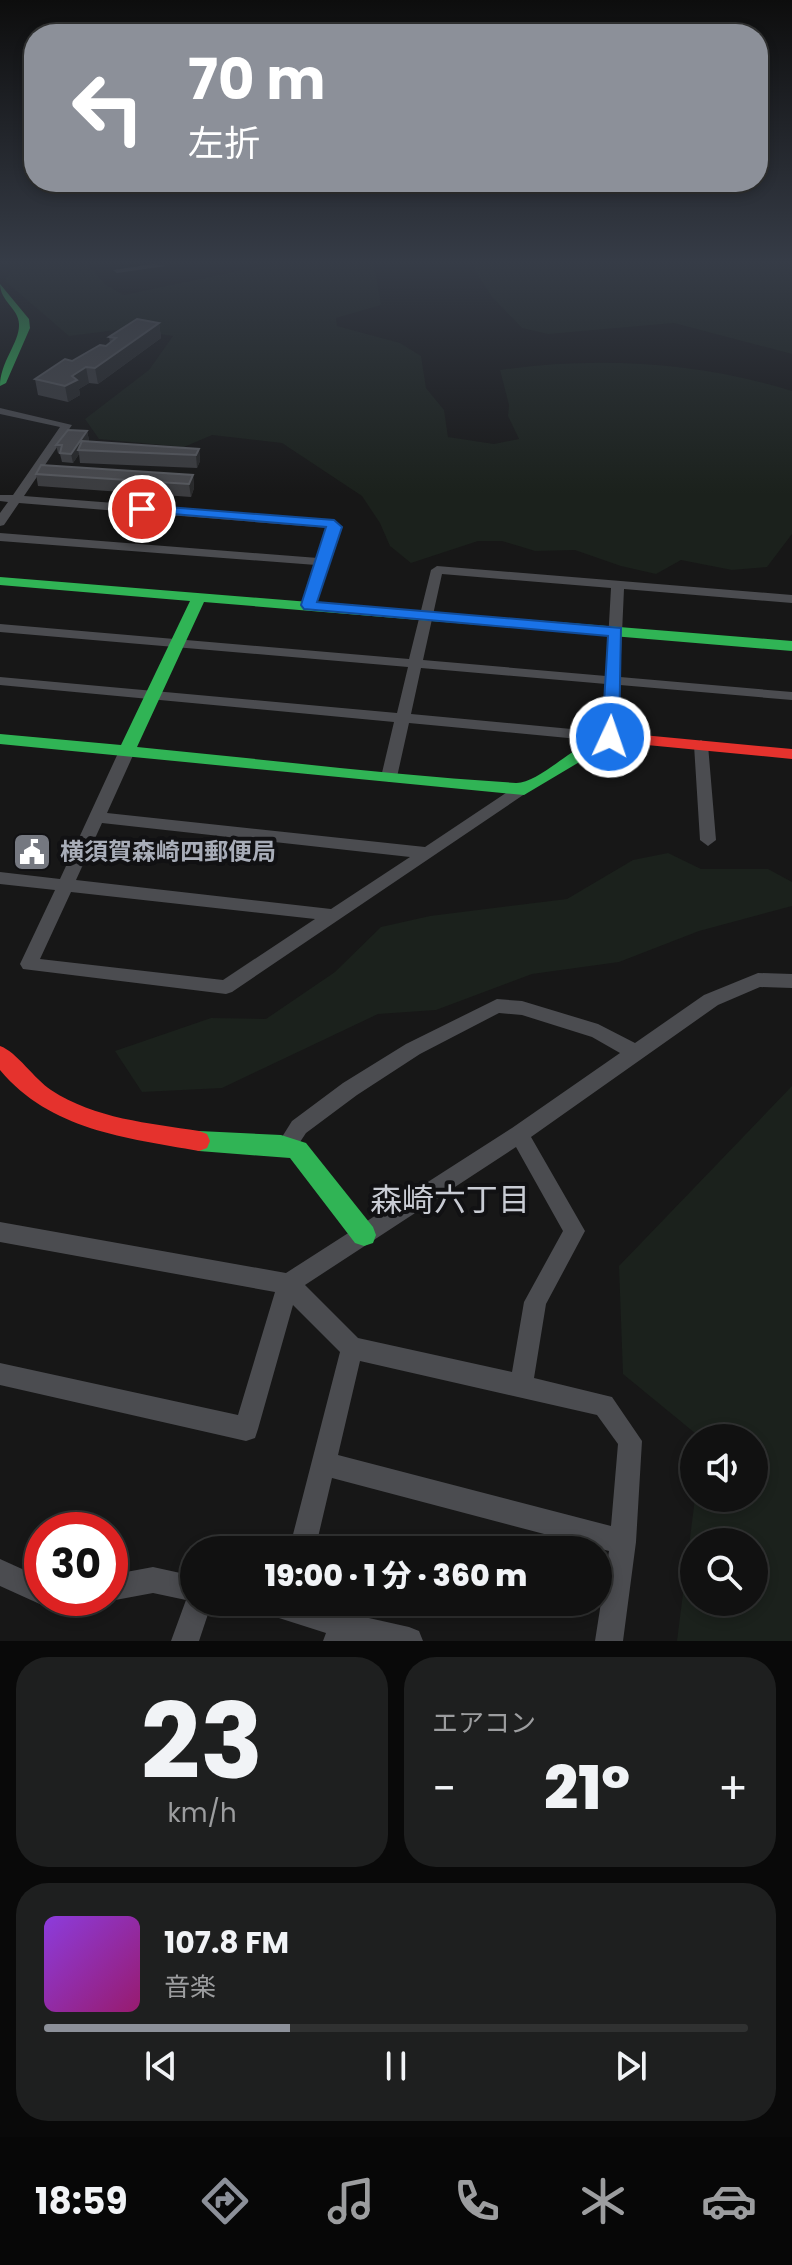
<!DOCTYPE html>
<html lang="ja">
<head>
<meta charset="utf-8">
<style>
  :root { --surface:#111; --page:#1e1f1f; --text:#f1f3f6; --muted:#9c9d9f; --line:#303131; --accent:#8c9099 }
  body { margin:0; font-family:Poppins,"Noto Sans JP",sans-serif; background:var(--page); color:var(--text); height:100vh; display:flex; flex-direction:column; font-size:30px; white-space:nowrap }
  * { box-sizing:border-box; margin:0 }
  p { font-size:26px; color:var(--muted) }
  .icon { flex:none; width:44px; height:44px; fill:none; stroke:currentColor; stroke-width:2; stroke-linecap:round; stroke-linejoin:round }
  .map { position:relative; height:1641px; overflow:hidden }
  .sheet { display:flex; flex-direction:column; gap:16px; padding:16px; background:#090909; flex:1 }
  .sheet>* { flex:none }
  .top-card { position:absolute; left:24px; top:24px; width:744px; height:168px; border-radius:32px; box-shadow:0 4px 12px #0003,0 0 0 2px var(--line); background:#8c9099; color:#fff; overflow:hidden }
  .controls { position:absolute; left:680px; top:1424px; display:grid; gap:16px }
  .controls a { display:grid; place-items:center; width:88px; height:88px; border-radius:50%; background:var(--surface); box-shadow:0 4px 12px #0003,0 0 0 2px var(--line); font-size:40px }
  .speed { position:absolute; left:24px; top:1512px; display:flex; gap:16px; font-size:40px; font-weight:700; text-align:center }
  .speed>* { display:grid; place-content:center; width:104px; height:104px; border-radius:50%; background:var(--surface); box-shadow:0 4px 12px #0003,0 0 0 2px var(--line); line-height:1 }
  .speed .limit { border:12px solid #d22; background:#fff; color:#111 }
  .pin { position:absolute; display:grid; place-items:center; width:68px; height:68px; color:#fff; margin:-34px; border:4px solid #fff; border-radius:50%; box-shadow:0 2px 8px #0007 }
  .me { position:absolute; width:88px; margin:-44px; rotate:3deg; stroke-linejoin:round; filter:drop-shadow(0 0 6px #0008) }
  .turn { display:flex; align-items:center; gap:28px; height:168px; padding:0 32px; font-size:36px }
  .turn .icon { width:104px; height:104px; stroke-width:2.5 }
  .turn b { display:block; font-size:56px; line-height:68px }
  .big { font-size:60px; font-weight:800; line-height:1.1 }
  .sheet .card { flex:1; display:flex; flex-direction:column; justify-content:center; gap:12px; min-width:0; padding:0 28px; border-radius:32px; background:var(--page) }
  .sheet .dial { align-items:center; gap:0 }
  .dial b { font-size:104px; line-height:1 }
  .song { display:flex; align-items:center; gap:24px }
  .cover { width:96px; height:96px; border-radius:12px; background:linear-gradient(135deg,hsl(270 70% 55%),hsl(320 70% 35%)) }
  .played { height:8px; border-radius:4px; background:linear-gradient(90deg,var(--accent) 35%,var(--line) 35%) }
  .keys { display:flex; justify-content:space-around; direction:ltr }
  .heat { display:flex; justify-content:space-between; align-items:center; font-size:44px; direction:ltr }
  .sheet .tiles { flex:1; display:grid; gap:16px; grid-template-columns:1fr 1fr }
  .card:last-child { grid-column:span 2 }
  .trip { position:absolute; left:180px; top:1536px; width:432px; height:80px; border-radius:40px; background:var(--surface); box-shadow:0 4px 12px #0003,0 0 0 2px var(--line); font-weight:800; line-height:80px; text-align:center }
  .menu { display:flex; height:128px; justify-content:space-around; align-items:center; background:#070707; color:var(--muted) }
  .menu .icon { width:56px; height:56px }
  .menu .selected { color:var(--accent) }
  .menu b { font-size:36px; color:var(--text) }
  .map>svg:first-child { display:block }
</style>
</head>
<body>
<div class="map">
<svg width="792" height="1641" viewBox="0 0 792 1641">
  <rect width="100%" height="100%" fill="#171717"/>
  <path fill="#1b211c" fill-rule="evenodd" d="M6,264H87L106,285L124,295L272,264H374L381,305L336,318L337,326L400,343L421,356L426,388L444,410L448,437L494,444L519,439L508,416L509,405L500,370C596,356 700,362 792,391V534L767,567L732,570L681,560L656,574L621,566L575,550L535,551L502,541H478L411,563L390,546L380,523L362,496L282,443L212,435L184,447L99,439L85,419L149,370L173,336L124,329L69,336L5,281L11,270Z
    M477,264H792V354L674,323L548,334L522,328L492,297L473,267Z
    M668,853L701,869H768L792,882V906L699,931L619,962L532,974L436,1010L378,1014L222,1088L142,1092L115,1051L211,1018L266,1019L335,972L381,927L430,916L567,899L633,860Z
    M792,1086V1641H677L695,1498H754V1438H701L623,1374L619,1266ZM694,1542H754V1602H694Z"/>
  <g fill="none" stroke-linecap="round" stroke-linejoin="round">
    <path fill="#4b4c50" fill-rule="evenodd" d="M153,264L166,266L117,273L113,270Z
      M0,408L72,425L24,496L333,520L341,527L316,605L309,609L302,605L316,565L0,541V533L318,558L329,528L19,503L4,525L0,526V513L8,502L0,501V495H13L60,427L0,414Z
      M437,566L792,595V603L624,589L620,677L792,692V700L620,685L617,737L610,742L409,723L397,777L389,782L381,777L394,722L0,685V677L397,713L408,667L0,632V624L409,659L431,570ZM442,574L611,588L606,676L423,660ZM421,668L606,684L603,732L411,714Z
      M701,740L708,745L716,840L708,846L700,840L694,745Z
      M127,746L135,751L107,813L425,847L518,785L524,784L532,789L232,992L226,994L23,969L20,964L55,890L0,884V872L60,879L119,751ZM102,823L410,857L331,909L76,880ZM71,892L315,919L223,980L40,959Z
      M758,973L792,974V988L760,987L718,1005L531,1137L585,1231L546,1304L534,1378L612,1397L642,1441L636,1542L623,1641H595L609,1551L332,1478L315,1550H289L340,1352L293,1305L258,1429L255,1438L246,1441L0,1385V1363L238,1415L275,1292L0,1242V1222L286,1273L512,1128L620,1053L592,1037L522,1015L499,1013L420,1054L357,1095L306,1133L294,1151L287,1154L280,1151L277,1145L292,1121L343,1083L406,1044L497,999L522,1001L598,1024L635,1043L704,995ZM516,1147L563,1231L524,1302L512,1372L358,1338L305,1285ZM360,1361L597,1415L618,1444L611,1526L338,1455Z
      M0,1559L42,1578V1598H74L70,1607L61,1611L47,1607L45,1604L42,1605L0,1586Z
      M153,1567L194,1576V1602H212L199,1641H171L186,1600L153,1593L110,1601L102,1598H110V1575Z
      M253,1602H314L342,1612L409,1627L419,1631L423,1641H323L326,1633L257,1611Z"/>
    <path fill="#30b455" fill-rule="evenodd" d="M0,284L29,319L30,328L6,383L0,386C0,362 20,342 19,324C19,309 0,301 0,284Z
      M0,577L792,641V651L204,602L137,747C263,759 390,775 516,783C547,784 607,706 640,739L632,744L613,742L524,795L0,744V734L121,745L190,601L0,585Z
      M199,1131L281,1135L306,1143L373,1227L376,1235L373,1243L364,1246L355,1243L290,1158L199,1151L191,1148L188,1141L191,1134Z"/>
    <path fill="#e5322d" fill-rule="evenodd" d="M632,734L792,749V759L626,743L624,739Z
      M0,1046C17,1052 34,1079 51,1090C95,1119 149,1123 199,1131L207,1134L210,1141L207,1148L199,1151C126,1138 50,1130 0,1070Z"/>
  </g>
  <path fill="#3c3d40" d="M159,323L161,338L98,384L89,383L79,389L80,395L68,402L38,395L35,379L106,346L110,343L109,337Z
    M87,431L89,440L88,442L199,449L200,461L197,468L80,463L79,454L73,463L62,462L60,454L58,453L56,445Z
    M36,474L193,475L194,488L191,497L38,486Z"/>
  <path fill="#28292a" d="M159,323L161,338L98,384L95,368Z
    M86,367L89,383L79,389L80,395L68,402L65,386L72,376Z
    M87,431L89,440L81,450H78L79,454L73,463L71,454Z
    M199,449L200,461L197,468L196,455Z
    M193,475L194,488L191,497L189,484Z"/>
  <path fill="#48494d" stroke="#57595e" stroke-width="2" d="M137,319L159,323L95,368L86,367L72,376L77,380L65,386L35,379L65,359L72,361L100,345L106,346L116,338L109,337Z
    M68,430L87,431L71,454L60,453L62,445H56Z
    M82,441L199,449L196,455L78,450Z
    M41,465L193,475L189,484L36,474Z"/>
  <linearGradient id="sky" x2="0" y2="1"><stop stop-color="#0d0d0d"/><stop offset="0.53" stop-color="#363c47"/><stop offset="1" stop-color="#363c47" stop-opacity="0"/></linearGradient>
  <rect width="792" height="494" fill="url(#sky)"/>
  <path fill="#1a73e8" stroke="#114b97" stroke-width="2" d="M142,505L334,520L342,527L317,602L621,628L619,737L610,742L602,737L608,636L304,609L301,605L326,527L137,511L135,509Z"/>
  <defs>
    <symbol id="civic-square" viewBox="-11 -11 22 22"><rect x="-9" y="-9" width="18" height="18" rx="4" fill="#757880" stroke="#111113"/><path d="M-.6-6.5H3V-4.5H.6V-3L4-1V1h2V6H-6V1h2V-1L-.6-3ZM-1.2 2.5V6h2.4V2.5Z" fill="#fff"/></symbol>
  </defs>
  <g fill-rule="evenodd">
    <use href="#civic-square" x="10" y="830" width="44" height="44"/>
  </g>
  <g text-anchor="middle" stroke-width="8" stroke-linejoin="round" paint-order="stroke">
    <g font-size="24" font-weight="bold" fill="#a8adb8" stroke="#111113" text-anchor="start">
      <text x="60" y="860">横須賀森崎四郵便局</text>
    </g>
    <g font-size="32" fill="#c9ccd4" stroke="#111113">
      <text x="450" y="1211">森崎六丁目</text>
    </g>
  </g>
</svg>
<div class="controls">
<a><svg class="icon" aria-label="sound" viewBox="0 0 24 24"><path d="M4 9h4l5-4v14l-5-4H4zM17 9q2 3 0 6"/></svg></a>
<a><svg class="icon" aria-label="search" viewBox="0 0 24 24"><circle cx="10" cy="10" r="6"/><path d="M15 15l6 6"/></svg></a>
</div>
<div class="speed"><div class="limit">30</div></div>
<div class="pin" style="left:142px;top:509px;background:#d93025"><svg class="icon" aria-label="arrive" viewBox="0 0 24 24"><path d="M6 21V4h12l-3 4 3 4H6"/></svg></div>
<svg class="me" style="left:610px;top:737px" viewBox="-20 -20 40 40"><circle r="17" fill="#1a73e8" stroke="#fff" stroke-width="3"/><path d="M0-11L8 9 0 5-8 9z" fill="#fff"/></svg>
<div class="trip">19:00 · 1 分 · 360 m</div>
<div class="top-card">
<div class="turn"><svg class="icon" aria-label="left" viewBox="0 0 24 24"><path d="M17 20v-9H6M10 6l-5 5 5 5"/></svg><div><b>70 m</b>左折</div></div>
</div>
</div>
<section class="sheet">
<div class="tiles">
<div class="card dial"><b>23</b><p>km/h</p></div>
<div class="card"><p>エアコン</p>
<div class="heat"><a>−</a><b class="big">21°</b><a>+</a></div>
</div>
<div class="card">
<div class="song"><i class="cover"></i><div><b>107.8 FM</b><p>音楽</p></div></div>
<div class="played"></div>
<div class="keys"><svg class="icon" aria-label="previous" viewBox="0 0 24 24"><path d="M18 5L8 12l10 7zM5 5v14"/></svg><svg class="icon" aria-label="pause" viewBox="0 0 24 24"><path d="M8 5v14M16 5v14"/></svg><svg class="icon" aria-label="next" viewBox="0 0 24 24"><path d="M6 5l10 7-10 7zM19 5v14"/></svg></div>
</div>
</div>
</section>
<nav class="menu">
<b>18:59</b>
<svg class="icon selected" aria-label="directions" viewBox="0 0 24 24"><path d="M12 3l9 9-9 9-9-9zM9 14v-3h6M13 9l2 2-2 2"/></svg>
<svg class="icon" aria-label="music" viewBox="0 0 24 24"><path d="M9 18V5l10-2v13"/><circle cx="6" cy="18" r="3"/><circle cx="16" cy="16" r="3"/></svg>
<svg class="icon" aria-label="phone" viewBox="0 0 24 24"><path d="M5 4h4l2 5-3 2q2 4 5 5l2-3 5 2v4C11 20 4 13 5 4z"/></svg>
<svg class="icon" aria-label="climate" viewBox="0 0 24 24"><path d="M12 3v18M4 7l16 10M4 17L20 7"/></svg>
<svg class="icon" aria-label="car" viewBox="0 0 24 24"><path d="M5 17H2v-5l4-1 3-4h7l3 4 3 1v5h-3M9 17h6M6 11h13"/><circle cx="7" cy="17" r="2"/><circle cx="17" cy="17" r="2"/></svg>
</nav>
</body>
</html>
